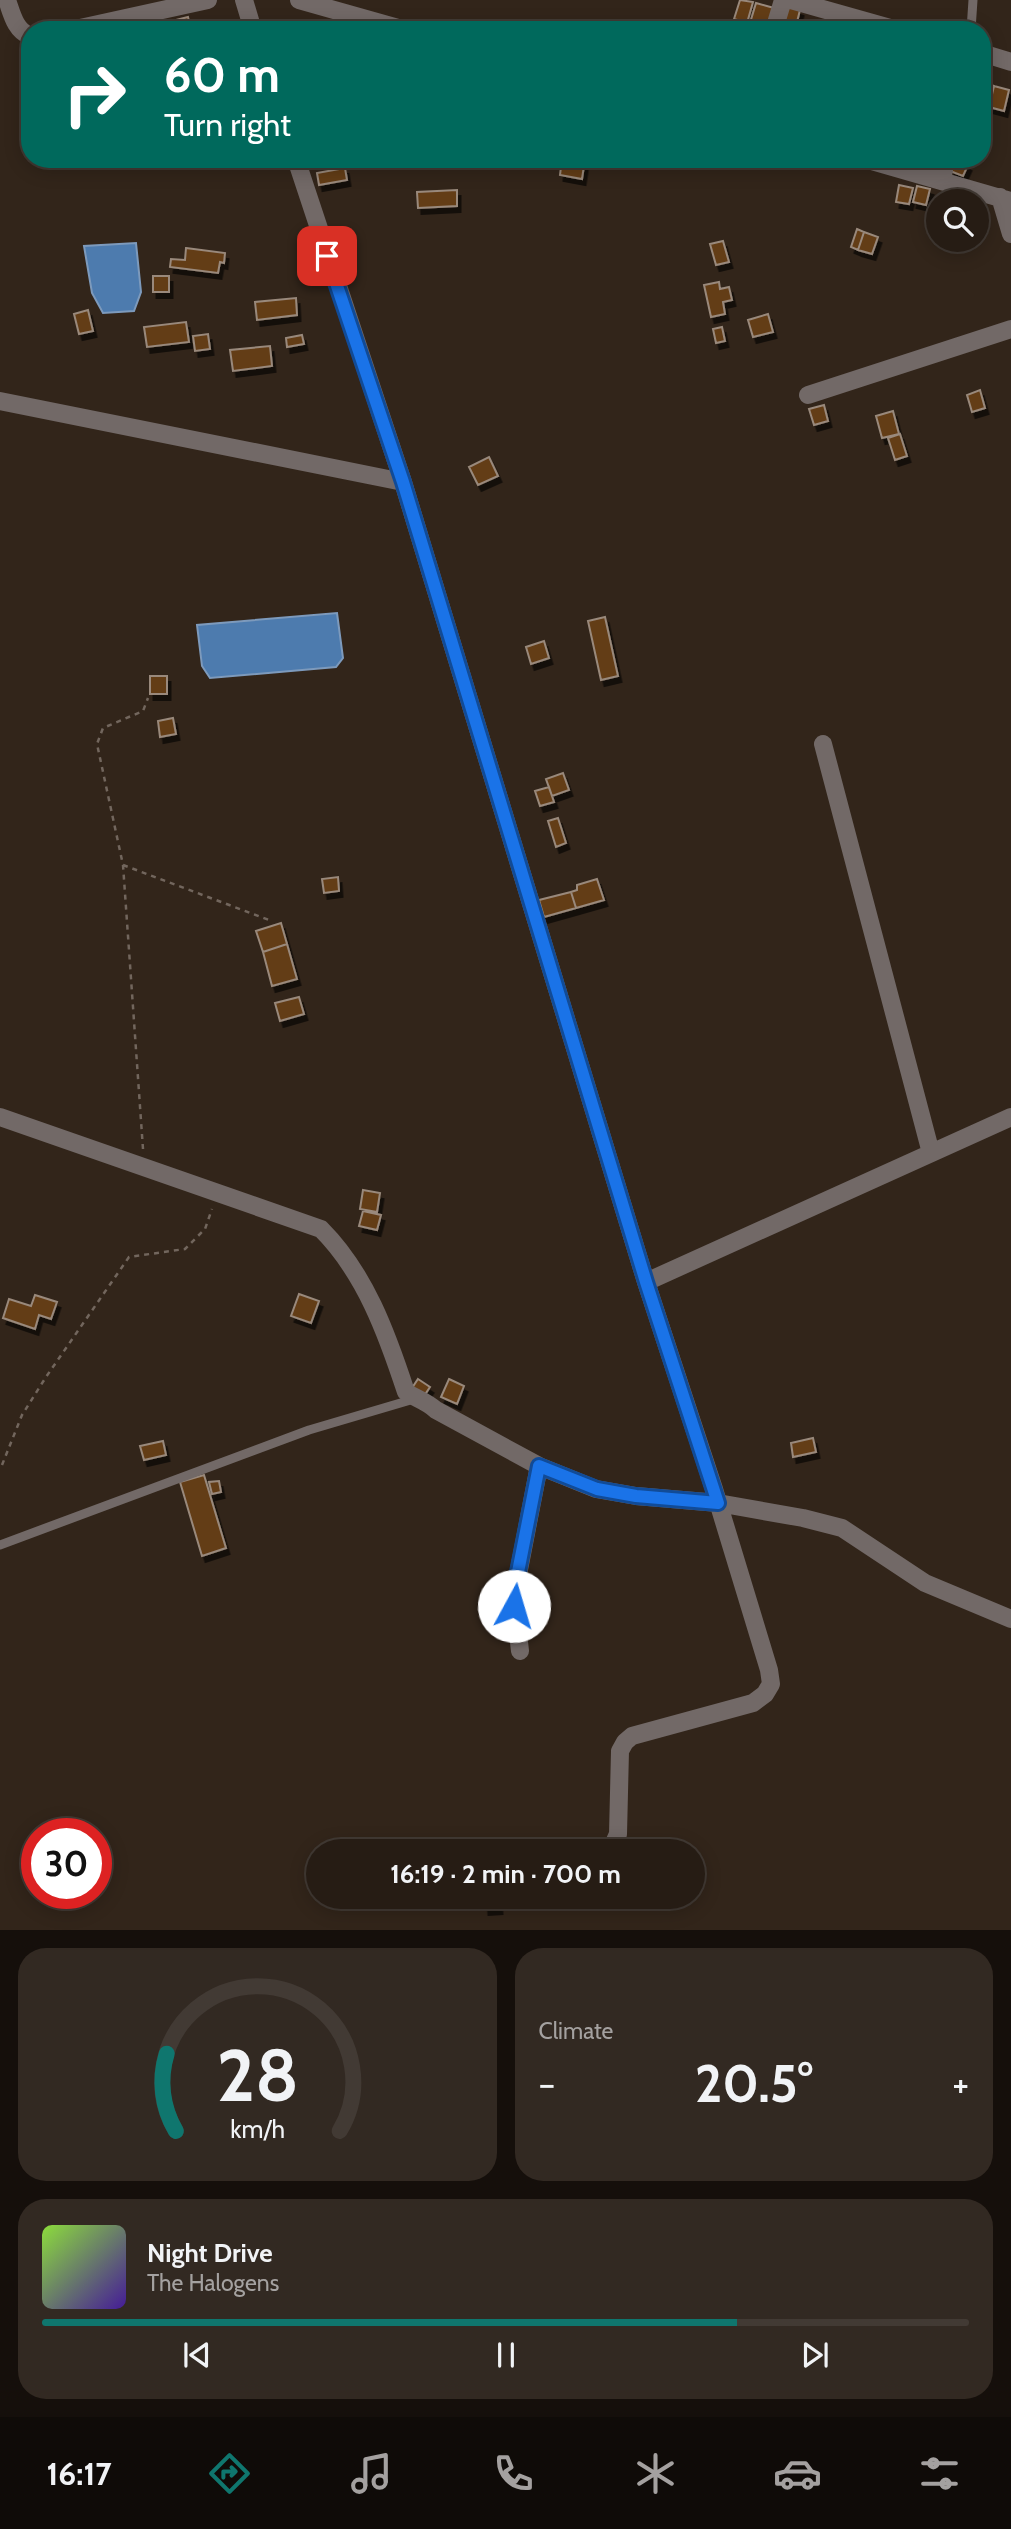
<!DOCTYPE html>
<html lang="en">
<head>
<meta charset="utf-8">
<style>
  :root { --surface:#261c14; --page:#322922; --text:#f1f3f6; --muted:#a4a1a0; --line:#423a34; --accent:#0f766e }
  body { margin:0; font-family:Cabin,sans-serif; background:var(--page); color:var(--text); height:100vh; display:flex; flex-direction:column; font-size:26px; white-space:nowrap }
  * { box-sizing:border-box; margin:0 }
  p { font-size:23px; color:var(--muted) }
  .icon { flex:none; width:38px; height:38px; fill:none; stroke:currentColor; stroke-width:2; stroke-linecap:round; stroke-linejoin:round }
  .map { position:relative; height:1930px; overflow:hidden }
  .drawer { display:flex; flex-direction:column; gap:18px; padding:18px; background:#150f0b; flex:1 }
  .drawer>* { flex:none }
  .hud { position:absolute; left:21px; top:21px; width:970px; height:147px; border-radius:28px; box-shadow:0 4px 18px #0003,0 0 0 2px var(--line); background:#00695c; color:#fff; overflow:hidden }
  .fabs { position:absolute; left:926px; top:189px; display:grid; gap:14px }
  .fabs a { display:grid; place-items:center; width:63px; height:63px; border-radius:50%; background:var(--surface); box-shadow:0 4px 18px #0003,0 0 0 2px var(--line); font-size:35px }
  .speed { position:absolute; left:21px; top:1818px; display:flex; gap:14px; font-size:35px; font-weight:700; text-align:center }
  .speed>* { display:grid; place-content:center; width:91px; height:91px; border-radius:50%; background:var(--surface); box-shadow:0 4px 18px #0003,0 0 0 2px var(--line); line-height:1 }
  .speed .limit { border:10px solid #d22; background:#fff; color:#111 }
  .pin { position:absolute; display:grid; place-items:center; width:60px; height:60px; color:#fff; margin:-30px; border-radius:14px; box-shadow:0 4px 10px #0006 }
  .me { position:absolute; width:77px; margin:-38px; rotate:6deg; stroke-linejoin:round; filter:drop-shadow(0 0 5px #0008) }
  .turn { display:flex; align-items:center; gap:24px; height:147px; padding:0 28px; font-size:32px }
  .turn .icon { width:91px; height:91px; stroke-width:2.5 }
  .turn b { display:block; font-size:49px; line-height:60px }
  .big { font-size:52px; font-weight:700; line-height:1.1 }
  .drawer .widget { flex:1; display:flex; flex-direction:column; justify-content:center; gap:10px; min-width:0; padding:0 24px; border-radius:28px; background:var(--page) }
  .drawer .dial { align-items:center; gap:0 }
  .dial svg { height:182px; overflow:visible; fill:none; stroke:var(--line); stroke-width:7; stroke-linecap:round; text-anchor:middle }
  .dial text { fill:var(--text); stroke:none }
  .song { display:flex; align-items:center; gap:21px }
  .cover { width:84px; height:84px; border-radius:10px; background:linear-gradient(135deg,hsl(90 70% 55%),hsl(260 70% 35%)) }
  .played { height:7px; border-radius:4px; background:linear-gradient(90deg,var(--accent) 75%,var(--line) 75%) }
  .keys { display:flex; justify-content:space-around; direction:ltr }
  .heat { display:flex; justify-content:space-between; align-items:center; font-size:38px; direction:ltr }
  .drawer .tiles { flex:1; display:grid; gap:18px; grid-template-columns:1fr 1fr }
  .widget:last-child { grid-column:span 2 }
  .trip { position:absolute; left:306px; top:1839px; width:399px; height:70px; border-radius:35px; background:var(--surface); box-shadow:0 4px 18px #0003,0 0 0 2px var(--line); font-weight:700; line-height:70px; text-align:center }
  .tabs { display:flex; height:112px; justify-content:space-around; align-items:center; background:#0f0b08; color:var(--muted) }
  .tabs .icon { width:49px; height:49px }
  .tabs .on { color:var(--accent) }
  .tabs b { font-size:32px; color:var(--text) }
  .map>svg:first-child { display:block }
</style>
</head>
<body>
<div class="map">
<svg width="1011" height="1931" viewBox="0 0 1011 1931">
  <defs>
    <filter id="shadow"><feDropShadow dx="3.5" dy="6" stdDeviation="0" flood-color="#0009"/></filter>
  </defs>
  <rect width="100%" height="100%" fill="#32251a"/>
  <path fill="#4d7bae" stroke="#7d9abc" stroke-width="2" d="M136,243L141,292L134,311L103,313L92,293L84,246Z
    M337,613L343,658L336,667L210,678L202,666L197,625Z"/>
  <path fill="#643d17" stroke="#99897b" stroke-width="2" filter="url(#shadow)" d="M740,0L753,2L747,23L734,19Z
    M756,3L774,8L769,29L750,23Z
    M783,5L800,10L795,30H777Z
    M188,17L191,30H166L178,27L176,20Z
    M277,25L306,30H277Z
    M982,83L994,86L989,107L982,105Z
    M994,86L1009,90L1004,111L989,107Z
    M562,159H585L582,179L560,175Z
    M955,159L968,165L963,176L950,171Z
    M345,168L347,180L319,185L317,173Z
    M899,185L913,188L909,204L896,202Z
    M917,186L930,189L926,205L913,202Z
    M457,190V206L418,208L417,192Z
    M857,229L864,232L858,250L851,247Z
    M864,232L878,237L872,254L858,250Z
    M723,241L729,262L716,265L710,244Z
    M186,248L225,253L224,263L220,262L218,273L170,267L171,259L185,260Z
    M153,276H169V292H153Z
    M719,282L720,289L729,287L732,300L723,302L725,314L711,317L704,285Z
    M296,298L297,315L257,320L255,302Z
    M88,310L93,331L79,334L74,314Z
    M768,314L773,332L753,337L748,320Z
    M186,322L189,342L147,347L144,327Z
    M722,327L725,341L716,343L713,329Z
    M208,334L210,349L195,351L193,336Z
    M302,335L304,344L287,347L286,338Z
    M270,346L272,366L233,371L230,350Z
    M980,390L985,408L972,412L967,395Z
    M824,405L828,421L814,425L809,409Z
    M893,411L899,434L882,438L876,416Z
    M900,434L907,456L895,460L888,438Z
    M489,457L498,476L478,485L469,467Z
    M605,617L618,676L601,680L588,621Z
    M544,641L549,658L531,664L526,647Z
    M150,676H167V694H150Z
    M173,718L176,734L160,737L158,721Z
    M563,773L569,790L552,796L546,779Z
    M549,787L554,802L540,806L535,791Z
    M558,818L566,843L556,847L548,821Z
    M338,877L339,891L324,893L322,879Z
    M597,879L604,900L576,908L571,892L577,890V885Z
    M571,892L576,908L544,917L539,900Z
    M281,923L287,944L263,952L256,931Z
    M287,944L297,979L272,986L263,952Z
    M299,997L304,1014L280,1021L275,1003Z
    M363,1190L380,1193L377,1212L360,1209Z
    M363,1211L381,1215L377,1230L359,1226Z
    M299,1294L319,1301L311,1323L291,1316Z
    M35,1295L57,1302L51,1319L39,1315L35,1329L3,1318L9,1299L31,1306Z
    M418,1379L430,1387L422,1399L410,1391Z
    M449,1379L464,1386L457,1404L441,1397Z
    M813,1438L816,1452L793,1457L791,1443Z
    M163,1441L166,1455L144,1460L140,1446Z
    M204,1475L226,1548L202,1556L180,1482Z
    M219,1481L221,1492L212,1494L209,1482Z
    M484,1897H498L499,1908L485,1909Z"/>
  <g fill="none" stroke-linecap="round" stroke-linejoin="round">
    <path stroke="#72665d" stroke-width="2.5" stroke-dasharray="5 5" stroke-linecap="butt" d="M123,865L269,920
      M143,1149L123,865L97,744L103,728L143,711L148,698
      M2,1465L22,1415L46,1377L129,1257L185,1249L205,1229L212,1209"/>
    <path stroke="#726967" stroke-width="9" d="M971,30L973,0
      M0,1545L309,1430L414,1399"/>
    <path stroke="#726967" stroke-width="18" d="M7,0C12,14 15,30 30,36
      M244,0L253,30
      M299,0L405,30
      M791,0L897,30
      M71,30L208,0
      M774,30L783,0
      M982,53L1011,62
      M296,159L403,482L646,1282L714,1489L769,1670L771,1684L765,1694L753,1703L632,1736L625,1742L620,1751L618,1834L610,1852
      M865,159L1011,201
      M942,181L946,159
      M1000,197L1011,234
      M808,395L1011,329
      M0,401L403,482
      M823,744L931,1153
      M0,1117L321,1229C365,1273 387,1334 406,1392C417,1399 426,1401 436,1410L539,1466L596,1489L636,1496L718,1503L803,1518L842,1528L925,1583L1011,1619
      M646,1282L1011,1117
      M520,1651L515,1606L516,1585L539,1466"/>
  </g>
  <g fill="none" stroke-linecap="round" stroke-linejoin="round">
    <defs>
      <path id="route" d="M327,256L403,482L646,1282L718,1503L636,1496L597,1489L539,1466L518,1572L514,1606"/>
    </defs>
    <use href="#route" stroke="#114b97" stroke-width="18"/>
    <use href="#route" stroke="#1a73e8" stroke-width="12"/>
  </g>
</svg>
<div class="fabs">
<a><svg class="icon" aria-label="search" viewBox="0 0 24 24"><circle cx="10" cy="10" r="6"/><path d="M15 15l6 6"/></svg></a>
</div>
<div class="speed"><div class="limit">30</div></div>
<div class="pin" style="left:327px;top:256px;background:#d93025"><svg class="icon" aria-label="arrive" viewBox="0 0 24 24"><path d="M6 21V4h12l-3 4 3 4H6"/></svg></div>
<svg class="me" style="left:514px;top:1606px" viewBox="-20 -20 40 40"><circle r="19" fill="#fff"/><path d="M0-13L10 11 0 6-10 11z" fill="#1a73e8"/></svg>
<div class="trip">16:19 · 2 min · 700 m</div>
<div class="hud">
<div class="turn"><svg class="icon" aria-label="right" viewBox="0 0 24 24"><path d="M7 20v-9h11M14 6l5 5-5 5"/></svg><div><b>60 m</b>Turn right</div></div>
</div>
</div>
<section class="drawer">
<div class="tiles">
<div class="widget dial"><svg viewBox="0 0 100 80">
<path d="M14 69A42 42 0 1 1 86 69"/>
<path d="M14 69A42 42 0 0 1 10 35" stroke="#0f766e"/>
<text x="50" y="56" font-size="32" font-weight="700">28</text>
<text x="50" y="72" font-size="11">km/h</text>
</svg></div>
<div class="widget"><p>Climate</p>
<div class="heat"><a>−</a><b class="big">20.5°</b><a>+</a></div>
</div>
<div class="widget">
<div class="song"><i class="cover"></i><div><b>Night Drive</b><p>The Halogens</p></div></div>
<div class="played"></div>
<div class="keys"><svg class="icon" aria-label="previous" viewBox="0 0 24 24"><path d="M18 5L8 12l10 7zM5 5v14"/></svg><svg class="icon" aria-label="pause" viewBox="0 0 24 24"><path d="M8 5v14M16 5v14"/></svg><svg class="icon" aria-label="next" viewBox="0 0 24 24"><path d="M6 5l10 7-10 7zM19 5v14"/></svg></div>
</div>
</div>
</section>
<nav class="tabs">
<b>16:17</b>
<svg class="icon on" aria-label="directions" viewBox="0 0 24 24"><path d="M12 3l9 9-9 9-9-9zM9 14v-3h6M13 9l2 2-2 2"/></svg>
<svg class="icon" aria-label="music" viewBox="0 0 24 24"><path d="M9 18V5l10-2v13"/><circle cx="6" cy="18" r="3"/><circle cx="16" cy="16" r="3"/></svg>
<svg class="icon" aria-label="phone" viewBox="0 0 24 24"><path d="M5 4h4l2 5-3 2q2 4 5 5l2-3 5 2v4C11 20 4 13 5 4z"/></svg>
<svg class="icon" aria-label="climate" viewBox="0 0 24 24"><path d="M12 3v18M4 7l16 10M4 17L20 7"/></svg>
<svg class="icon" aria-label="car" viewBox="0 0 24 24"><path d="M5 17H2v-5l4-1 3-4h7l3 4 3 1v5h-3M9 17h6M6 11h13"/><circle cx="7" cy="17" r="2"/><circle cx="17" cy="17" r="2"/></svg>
<svg class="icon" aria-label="filters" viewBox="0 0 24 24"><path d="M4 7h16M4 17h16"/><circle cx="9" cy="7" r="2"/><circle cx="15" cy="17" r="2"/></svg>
</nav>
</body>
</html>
